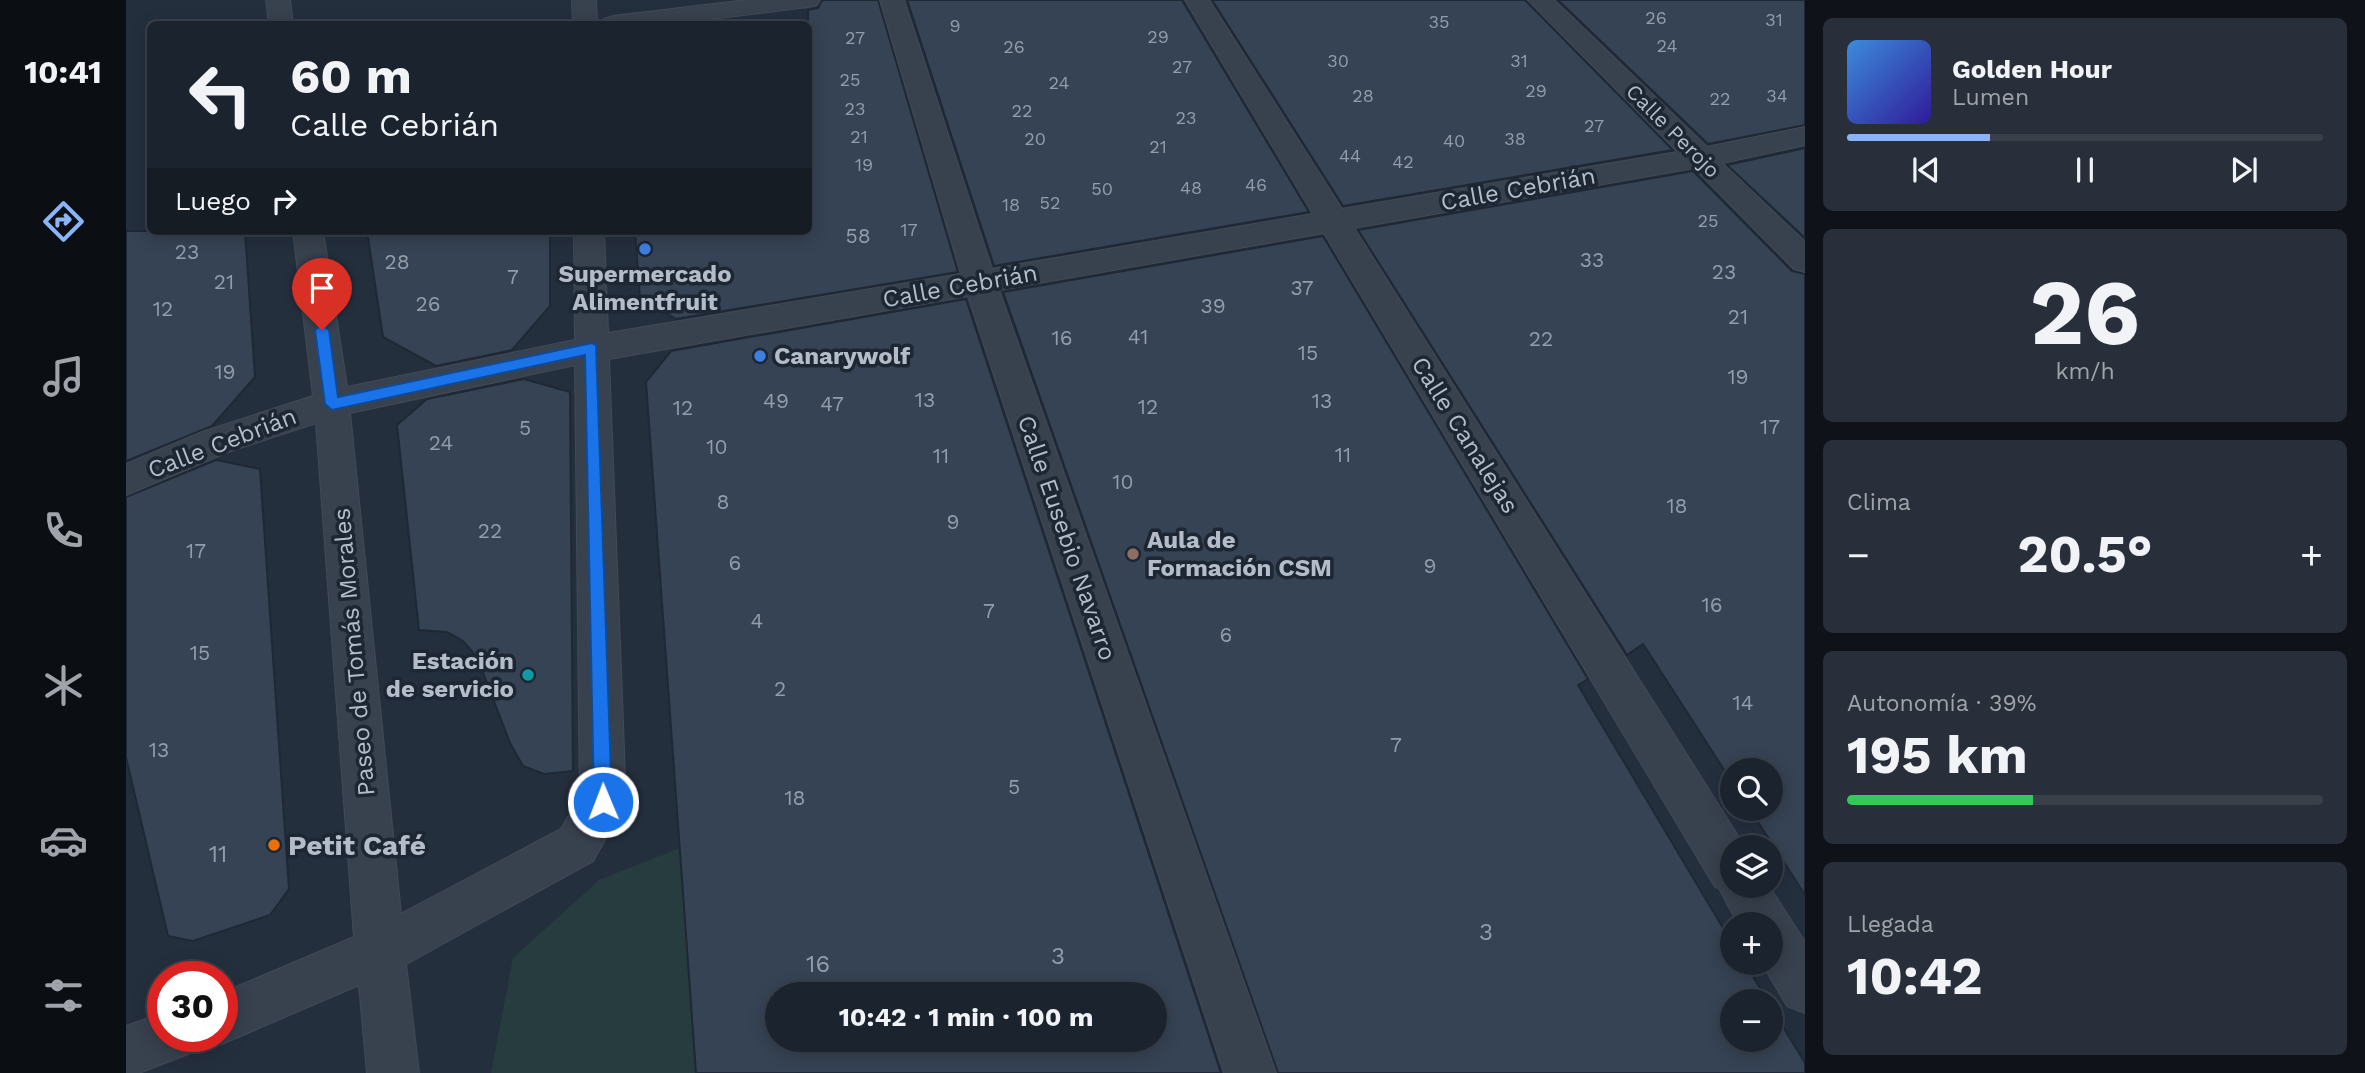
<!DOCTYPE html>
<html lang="es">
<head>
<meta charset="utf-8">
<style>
  :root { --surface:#1b232e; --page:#282f3a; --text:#f1f3f6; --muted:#a0a4aa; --line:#39404a; --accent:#8ab4f8 }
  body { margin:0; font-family:"Work Sans",sans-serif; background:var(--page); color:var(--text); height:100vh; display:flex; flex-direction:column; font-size:26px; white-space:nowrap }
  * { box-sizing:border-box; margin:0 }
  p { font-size:23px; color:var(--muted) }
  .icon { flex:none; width:38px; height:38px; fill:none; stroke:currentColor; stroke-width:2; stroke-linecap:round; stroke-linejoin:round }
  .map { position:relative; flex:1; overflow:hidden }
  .panel { display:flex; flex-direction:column; gap:18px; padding:18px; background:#0f1319; width:560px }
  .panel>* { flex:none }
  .banner { position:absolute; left:21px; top:21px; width:665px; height:214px; border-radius:10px; box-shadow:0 4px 18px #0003,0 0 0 2px var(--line); background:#1b232e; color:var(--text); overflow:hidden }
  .fabs { position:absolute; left:1594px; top:758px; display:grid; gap:14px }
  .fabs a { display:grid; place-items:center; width:63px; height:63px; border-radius:50%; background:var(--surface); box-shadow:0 4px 18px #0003,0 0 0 2px var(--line); font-size:35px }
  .speed { position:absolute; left:21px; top:961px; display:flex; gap:14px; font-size:35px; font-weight:700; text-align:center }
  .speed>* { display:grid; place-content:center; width:91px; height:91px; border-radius:50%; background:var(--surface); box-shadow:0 4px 18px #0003,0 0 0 2px var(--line); line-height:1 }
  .speed .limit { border:10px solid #d22; background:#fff; color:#111 }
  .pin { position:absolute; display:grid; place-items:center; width:60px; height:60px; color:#fff; margin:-72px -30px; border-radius:50% 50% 50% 0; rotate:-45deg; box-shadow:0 0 7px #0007 }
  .pin .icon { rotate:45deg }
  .me { position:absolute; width:77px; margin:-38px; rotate:359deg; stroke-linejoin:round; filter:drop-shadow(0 0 5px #0008) }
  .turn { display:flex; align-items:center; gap:24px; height:147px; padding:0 28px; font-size:32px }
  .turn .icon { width:91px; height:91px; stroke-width:2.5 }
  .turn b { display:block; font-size:49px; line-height:60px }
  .then { display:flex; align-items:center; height:66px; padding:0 28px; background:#0003; gap:14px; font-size:26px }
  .big { font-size:52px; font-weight:700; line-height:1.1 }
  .panel .card { flex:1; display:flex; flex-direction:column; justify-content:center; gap:10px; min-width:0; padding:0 24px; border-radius:10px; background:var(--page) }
  .panel .dial { align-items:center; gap:0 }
  .dial b { font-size:91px; line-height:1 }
  .song { display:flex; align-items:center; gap:21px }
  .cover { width:84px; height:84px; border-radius:10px; background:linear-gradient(135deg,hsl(210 70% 55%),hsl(250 70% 35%)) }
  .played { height:7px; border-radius:4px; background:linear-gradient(90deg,var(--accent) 30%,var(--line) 30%) }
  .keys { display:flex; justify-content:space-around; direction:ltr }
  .heat { display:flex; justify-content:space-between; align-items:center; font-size:38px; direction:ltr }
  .charge { height:10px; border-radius:5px; background:linear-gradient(90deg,#34c759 39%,var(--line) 0) }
  .trip { position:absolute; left:639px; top:982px; width:402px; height:70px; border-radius:35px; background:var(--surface); box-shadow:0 4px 18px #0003,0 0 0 2px var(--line); font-weight:700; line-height:70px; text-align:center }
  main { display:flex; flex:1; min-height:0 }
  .tab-bar { display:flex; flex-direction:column; width:126px; justify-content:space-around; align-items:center; background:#0b0e12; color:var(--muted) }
  .tab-bar .icon { width:49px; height:49px }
  .tab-bar .current { color:var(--accent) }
  .tab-bar b { font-size:32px; color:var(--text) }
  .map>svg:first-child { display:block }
</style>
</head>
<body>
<main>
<nav class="tab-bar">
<b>10:41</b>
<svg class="icon current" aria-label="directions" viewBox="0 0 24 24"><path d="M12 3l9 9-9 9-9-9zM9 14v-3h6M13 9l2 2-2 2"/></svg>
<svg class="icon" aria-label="music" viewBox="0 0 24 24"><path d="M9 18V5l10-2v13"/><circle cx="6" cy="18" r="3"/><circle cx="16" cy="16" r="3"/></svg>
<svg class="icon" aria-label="phone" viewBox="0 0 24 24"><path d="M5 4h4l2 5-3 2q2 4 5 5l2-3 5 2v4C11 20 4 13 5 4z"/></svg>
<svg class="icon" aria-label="climate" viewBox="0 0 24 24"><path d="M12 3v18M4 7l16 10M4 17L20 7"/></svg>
<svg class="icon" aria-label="car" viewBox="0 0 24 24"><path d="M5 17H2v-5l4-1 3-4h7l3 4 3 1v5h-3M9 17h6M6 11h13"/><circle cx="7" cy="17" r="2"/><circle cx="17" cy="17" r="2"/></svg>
<svg class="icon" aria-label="filters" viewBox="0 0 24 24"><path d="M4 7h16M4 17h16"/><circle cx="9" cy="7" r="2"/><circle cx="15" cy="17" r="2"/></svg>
</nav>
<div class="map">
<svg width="1679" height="1073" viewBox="0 0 1679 1073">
  <rect width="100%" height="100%" fill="#242f3e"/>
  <path fill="#263c3f" d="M554,848L570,1073H365L387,958L473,880Z"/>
  <path fill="#364354" stroke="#1f2835" stroke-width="2" fill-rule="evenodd" d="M696,0H752L832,272L550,319L514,298L509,231H682V10L692,8Z
    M781,0H1056L1183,212L868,266Z
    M1086,0H1399L1547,150L1217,206Z
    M1432,0H1679V125L1582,144Z
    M1679,148V238L1601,165Z
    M1567,171L1666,271L1679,274V895L1623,808H1645V770H1606V782L1517,644L1501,655L1232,230Z
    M0,231H119L129,377L86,426L0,461Z
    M241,231H424V306L386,350L310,366L257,337Z
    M1197,236L1462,679L1452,685L1606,943V962H1618L1642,1001H1606V1040H1645V1007L1679,1063V1073H1152L877,292Z
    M840,299L1095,1073H570L520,382L545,351ZM651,994H1029V1040H651Z
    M398,379L444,392L447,771L418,774L397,766L384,743L351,657L337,641L321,632L293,630L271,425L301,399Z
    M90,460L134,469L163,889L144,915L67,941L42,936L0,757V497Z"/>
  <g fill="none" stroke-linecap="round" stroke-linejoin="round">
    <defs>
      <path id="minor" d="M140,0H164L167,24H143Z
        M446,0H470L471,24H447Z
        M621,0H694L691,5L682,7L545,24H474L478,19L487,16Z
        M754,0H778L866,269L1187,214L1059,0H1083L1216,209L1552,152L1402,0H1428L1581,147L1679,127V145L1596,163L1679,242V272L1668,269L1568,168L1228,228L1619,847H1606V886H1643L1679,942V1013L1661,1006L1635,962H1645V924H1612L1593,888L1589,887L1198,233L873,290L1150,1073H1098L842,296L483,359L500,802L467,861L280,964L293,1073H241L233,985L96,1044L78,1037L96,1036V993L228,937L190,423L102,452L0,495V464L76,432L187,396L167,231H197L221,387L449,340L448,231H478L482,333L835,274ZM449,365L454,797L435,829L275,914L224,413Z
        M37,1013V1036H70L62,1054L13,1073H0V1026Z"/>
    </defs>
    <use href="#minor" stroke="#414a57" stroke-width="2"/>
    <use href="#minor" fill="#38414e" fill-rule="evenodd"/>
  </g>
  <path fill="#1a73e8" stroke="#114b97" stroke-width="2" d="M196,325L203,330L212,397L466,343L470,345L486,802L483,809L477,811L470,809L468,802L459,355L206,410L199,404L189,330Z"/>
  <g fill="#3f7fe0" stroke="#1d2633" stroke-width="2.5">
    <circle cx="519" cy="249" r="7"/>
    <circle cx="634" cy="356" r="7"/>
  </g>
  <circle fill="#8d6e63" stroke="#1d2633" stroke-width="2.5" cx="1007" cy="554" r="7"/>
  <circle fill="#0f9aa8" stroke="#1d2633" stroke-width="2.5" cx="402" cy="675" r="7"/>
  <circle fill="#e8710a" stroke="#1d2633" stroke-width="2.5" cx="148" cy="845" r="7"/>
  <g text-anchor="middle" stroke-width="7" stroke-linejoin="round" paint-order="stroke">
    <g font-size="18" fill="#929caa">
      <text x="1530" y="24">26</text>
      <text x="1648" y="26">31</text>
      <text x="1313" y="28">35</text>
      <text x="829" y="32">9</text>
      <text x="1032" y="43">29</text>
      <text x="729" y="44">27</text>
      <text x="1541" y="52">24</text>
      <text x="888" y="53">26</text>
      <text x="1212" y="67">30</text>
      <text x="1393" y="67">31</text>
      <text x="1056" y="73">27</text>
      <text x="724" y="86">25</text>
      <text x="933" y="89">24</text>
      <text x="1410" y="97">29</text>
      <text x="1237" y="102">28</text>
      <text x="1651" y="102">34</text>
      <text x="1594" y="105">22</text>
      <text x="729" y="115">23</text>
      <text x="896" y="117">22</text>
      <text x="1060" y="124">23</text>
      <text x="1468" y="132">27</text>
      <text x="733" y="143">21</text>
      <text x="909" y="145">20</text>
      <text x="1389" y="145">38</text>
      <text x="1328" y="147">40</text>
      <text x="1032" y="153">21</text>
      <text x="1224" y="162">44</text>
      <text x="1277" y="168">42</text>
      <text x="738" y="171">19</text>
      <text x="1130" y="191">46</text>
      <text x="1065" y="194">48</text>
      <text x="976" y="195">50</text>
      <text x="924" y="209">52</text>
      <text x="885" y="211">18</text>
      <text x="1582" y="227">25</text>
      <text x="783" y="236">17</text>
    </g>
    <g font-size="21" fill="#b4bcc9" stroke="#1d2633">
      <text transform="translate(1547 131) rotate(45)" y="7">Calle Perojo</text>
    </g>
    <g font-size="21" fill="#929caa">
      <text x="732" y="243">58</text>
      <text x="61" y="259">23</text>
      <text x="1466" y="267">33</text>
      <text x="271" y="269">28</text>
      <text x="1598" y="279">23</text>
      <text x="387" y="284">7</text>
      <text x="98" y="289">21</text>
      <text x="1176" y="295">37</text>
      <text x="302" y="311">26</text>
      <text x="1087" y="313">39</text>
      <text x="37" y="316">12</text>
      <text x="1612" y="324">21</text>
      <text x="1012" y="344">41</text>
      <text x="936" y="345">16</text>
      <text x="1415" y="346">22</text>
      <text x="1182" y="360">15</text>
      <text x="99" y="379">19</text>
      <text x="1612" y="384">19</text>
      <text x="799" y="407">13</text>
      <text x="650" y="408">49</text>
      <text x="1196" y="408">13</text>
      <text x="706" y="411">47</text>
      <text x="1022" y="414">12</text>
      <text x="557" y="415">12</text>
      <text x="1644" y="434">17</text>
      <text x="399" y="435">5</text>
      <text x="315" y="450">24</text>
      <text x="591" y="454">10</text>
      <text x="1217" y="462">11</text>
      <text x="815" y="463">11</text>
      <text x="997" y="489">10</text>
      <text x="597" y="509">8</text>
      <text x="1551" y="513">18</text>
      <text x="827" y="529">9</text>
      <text x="364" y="538">22</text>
      <text x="70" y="558">17</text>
      <text x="609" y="570">6</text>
      <text x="1304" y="573">9</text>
      <text x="1586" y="612">16</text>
      <text x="863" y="618">7</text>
      <text x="631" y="628">4</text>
      <text x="1100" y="642">6</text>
      <text x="74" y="660">15</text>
      <text x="654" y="696">2</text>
      <text x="1617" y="710">14</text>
      <text x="1270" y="752">7</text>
      <text x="33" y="757">13</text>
      <text x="888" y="794">5</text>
      <text x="669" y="805">18</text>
    </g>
    <g font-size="24" fill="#b4bcc9" stroke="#1d2633">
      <text transform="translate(1392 189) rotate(-10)" y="8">Calle Cebrián</text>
      <text transform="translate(834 286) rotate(-10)" y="8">Calle Cebrián</text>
      <text transform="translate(1339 435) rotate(58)" y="8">Calle Canalejas</text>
      <text transform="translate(96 443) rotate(-21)" y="8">Calle Cebrián</text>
      <text transform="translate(941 538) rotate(71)" y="8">Calle Eusebio Navarro</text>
      <text transform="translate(228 652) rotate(-95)" y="8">Paseo de Tomás Morales</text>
    </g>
    <g font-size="24" font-weight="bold" fill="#b4bcc9" stroke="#1d2633" text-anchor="start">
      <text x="519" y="282" text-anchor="middle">Supermercado<tspan x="519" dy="28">Alimentfruit</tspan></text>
      <text x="648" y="364">Canarywolf</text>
      <text x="1021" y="548">Aula de<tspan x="1021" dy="28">Formación CSM</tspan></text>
      <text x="388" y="669" text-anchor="end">Estación<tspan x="388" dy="28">de servicio</tspan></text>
    </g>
    <g font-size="24" fill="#929caa">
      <text x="92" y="862">11</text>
      <text x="1360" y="940">3</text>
      <text x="932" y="964">3</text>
      <text x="692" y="972">16</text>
    </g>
    <g font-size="28" font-weight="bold" fill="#b4bcc9" stroke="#1d2633" text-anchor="start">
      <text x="162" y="855">Petit Café</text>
    </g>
  </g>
</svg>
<div class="fabs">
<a><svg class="icon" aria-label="search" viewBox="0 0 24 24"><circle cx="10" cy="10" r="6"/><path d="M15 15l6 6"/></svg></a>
<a><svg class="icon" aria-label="layers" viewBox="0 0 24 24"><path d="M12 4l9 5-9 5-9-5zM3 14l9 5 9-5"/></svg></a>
<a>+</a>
<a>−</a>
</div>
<div class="speed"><div class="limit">30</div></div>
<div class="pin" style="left:196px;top:330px;background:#d93025"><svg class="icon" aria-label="arrive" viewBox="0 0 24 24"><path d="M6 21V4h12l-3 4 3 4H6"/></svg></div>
<svg class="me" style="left:477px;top:802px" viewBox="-20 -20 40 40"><circle r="17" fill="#1a73e8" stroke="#fff" stroke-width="3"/><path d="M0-11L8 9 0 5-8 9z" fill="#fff"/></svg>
<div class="trip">10:42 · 1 min · 100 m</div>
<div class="banner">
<div class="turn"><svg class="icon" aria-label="left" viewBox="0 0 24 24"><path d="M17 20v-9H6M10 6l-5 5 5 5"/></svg><div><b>60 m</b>Calle Cebrián</div></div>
<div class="then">Luego<svg class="icon" aria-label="right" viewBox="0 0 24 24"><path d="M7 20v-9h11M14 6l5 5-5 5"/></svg></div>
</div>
</div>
<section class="panel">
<div class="card">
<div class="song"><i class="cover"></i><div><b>Golden Hour</b><p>Lumen</p></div></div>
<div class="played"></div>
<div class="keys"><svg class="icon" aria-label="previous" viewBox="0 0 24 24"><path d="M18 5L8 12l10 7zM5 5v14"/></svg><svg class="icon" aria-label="pause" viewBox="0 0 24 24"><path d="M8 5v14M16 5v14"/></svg><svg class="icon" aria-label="next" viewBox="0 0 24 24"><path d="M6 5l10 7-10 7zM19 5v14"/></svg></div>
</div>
<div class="card dial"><b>26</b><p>km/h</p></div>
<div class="card"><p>Clima</p>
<div class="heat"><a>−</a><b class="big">20.5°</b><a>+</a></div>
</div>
<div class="card"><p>Autonomía · 39%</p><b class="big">195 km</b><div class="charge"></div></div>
<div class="card"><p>Llegada</p><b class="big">10:42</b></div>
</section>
</main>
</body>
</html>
